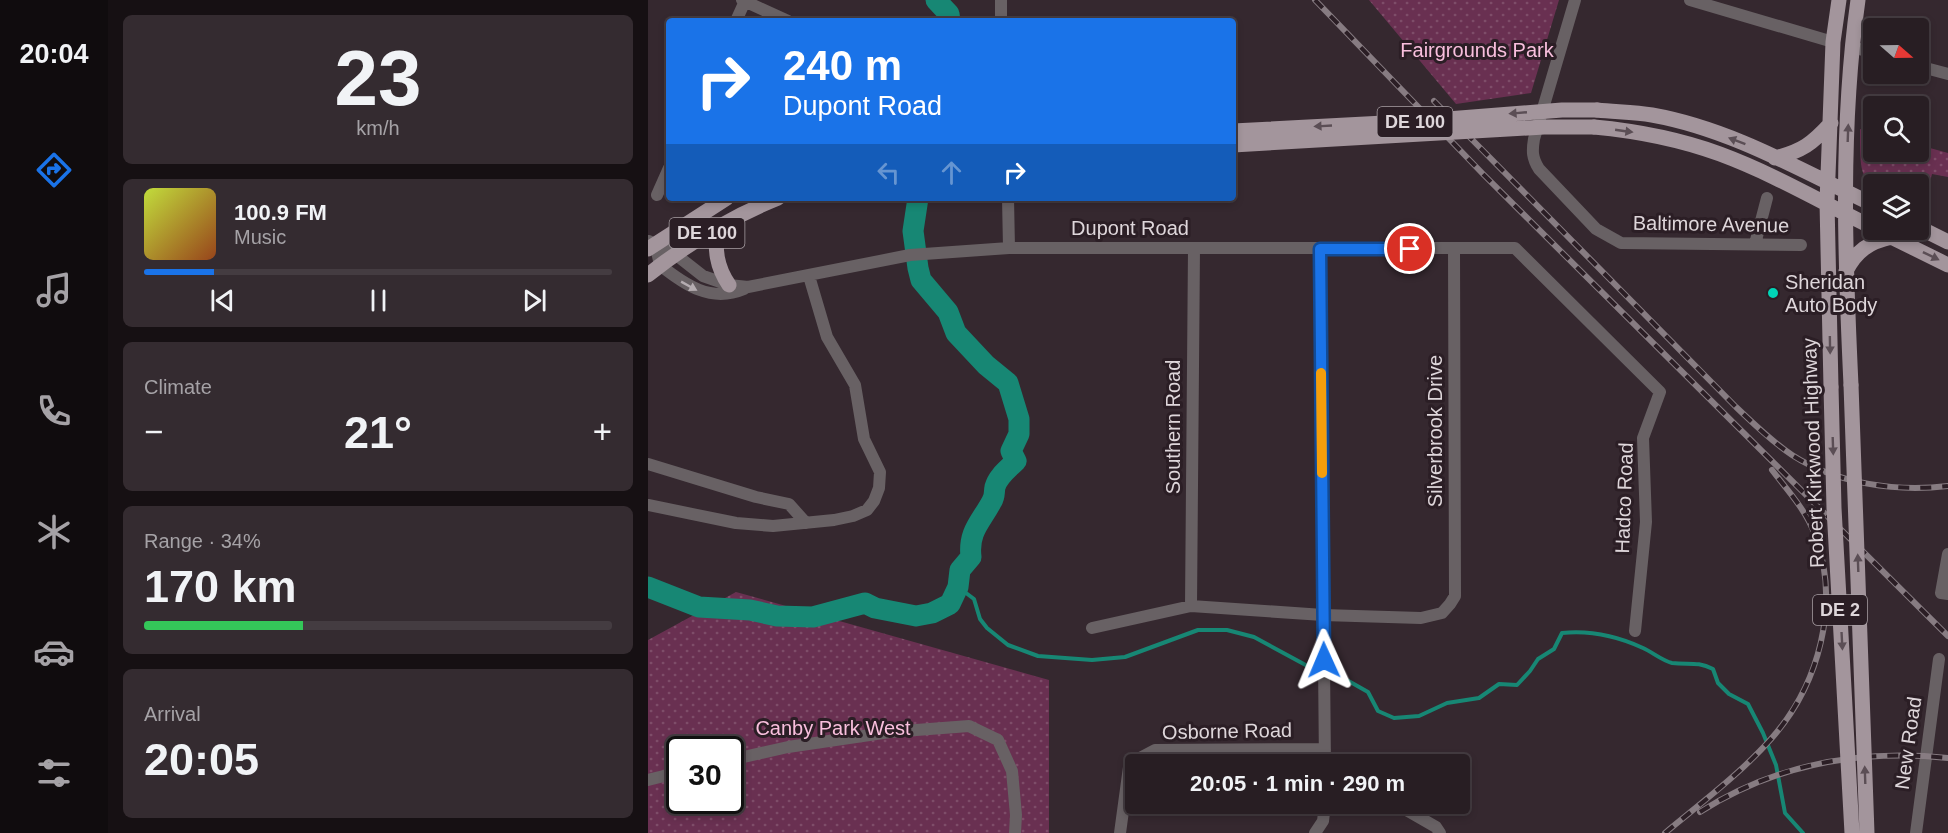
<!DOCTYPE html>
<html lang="en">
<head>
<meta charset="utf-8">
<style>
  :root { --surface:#281e23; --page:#342b30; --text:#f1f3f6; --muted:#a5a2a6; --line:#443c41; --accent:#1a73e8 }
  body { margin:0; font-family:Helvetica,sans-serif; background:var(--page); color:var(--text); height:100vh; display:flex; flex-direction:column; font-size:22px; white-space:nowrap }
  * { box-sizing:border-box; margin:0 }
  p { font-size:20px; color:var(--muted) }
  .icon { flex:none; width:33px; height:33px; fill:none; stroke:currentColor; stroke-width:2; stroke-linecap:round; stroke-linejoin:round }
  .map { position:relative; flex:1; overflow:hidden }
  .panel { display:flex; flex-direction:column; gap:15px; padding:15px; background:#161013; width:540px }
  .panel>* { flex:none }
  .guide { position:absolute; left:18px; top:18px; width:570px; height:183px; border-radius:6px; box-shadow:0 3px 9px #0003,0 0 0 2px var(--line); background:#1a73e8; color:#fff; overflow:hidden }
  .needle { width:39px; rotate:110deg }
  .buttons { position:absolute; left:1215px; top:18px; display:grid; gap:12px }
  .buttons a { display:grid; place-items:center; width:66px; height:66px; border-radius:6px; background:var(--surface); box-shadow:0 3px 9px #0003,0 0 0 2px var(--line); font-size:30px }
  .speed { position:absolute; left:18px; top:736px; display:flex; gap:12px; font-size:30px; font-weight:700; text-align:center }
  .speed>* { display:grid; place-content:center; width:78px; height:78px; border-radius:50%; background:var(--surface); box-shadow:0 3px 9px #0003,0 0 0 2px var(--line); line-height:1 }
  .speed .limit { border:3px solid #111; border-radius:9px; background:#fff; color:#111 }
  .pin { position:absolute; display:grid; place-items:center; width:51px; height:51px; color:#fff; margin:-26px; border:3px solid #fff; border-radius:50%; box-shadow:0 2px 6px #0007 }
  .me { position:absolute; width:66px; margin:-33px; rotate:359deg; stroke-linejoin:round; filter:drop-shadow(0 0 4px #0008) }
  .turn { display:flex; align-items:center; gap:21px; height:126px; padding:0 18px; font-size:27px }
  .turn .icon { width:78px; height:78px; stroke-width:2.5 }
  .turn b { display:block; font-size:42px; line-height:51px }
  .lanes { display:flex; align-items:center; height:57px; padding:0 18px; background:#0003; justify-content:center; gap:30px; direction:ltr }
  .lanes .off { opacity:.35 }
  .big { font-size:45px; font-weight:700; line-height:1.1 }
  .panel .card { flex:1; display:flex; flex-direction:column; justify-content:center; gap:9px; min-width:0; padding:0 21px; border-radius:9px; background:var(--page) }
  .panel .dial { align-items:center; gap:0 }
  .dial b { font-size:78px; line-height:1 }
  .song { display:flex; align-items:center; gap:18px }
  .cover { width:72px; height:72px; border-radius:9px; background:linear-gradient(135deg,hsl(70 70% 55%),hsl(20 70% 35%)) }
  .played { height:6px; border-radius:3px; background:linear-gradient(90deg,var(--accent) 15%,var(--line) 15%) }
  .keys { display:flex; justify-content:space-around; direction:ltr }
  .heat { display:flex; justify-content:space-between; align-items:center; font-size:33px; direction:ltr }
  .charge { height:9px; border-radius:4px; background:linear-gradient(90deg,#34c759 34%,var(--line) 0) }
  .trip { position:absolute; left:477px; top:754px; width:345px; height:60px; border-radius:6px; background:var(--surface); box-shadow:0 3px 9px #0003,0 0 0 2px var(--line); font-weight:700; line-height:60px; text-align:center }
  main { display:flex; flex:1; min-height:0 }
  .menu { display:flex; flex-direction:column; width:108px; justify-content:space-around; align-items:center; background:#100c0e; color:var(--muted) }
  .menu .icon { width:42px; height:42px }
  .menu .on { color:var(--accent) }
  .menu b { font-size:27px; color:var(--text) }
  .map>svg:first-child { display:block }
</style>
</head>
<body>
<main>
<nav class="menu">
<b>20:04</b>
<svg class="icon on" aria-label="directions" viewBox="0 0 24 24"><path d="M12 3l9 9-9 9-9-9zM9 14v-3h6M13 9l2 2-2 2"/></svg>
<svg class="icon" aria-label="music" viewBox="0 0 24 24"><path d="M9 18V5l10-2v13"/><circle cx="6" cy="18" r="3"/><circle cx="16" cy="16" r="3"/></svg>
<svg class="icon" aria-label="phone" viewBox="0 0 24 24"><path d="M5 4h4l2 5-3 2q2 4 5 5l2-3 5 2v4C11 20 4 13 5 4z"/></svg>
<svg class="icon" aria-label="climate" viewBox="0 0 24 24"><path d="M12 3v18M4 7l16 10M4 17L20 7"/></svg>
<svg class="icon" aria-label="car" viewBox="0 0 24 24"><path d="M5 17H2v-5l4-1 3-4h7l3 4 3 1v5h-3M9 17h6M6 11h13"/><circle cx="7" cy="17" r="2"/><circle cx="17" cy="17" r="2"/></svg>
<svg class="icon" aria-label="filters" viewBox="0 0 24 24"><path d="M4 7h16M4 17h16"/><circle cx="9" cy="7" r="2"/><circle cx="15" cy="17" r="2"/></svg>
</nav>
<section class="panel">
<div class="card dial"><b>23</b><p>km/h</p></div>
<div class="card">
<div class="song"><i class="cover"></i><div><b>100.9 FM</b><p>Music</p></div></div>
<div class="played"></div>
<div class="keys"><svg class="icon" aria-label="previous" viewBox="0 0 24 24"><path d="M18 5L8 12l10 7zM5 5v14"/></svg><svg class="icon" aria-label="pause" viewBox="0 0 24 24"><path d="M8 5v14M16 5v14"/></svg><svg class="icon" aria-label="next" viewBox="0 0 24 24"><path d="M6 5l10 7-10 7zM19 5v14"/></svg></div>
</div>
<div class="card"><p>Climate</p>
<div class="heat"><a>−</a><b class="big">21°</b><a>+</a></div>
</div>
<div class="card"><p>Range · 34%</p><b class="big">170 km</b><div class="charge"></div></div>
<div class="card"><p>Arrival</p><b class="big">20:05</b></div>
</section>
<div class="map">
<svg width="1300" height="833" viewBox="0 0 1300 833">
  <defs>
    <pattern id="park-dots" width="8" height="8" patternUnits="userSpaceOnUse" patternTransform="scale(1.5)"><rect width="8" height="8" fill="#693051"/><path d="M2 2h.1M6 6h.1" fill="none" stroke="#7e4d69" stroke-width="1.8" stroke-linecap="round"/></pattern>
  </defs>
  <rect width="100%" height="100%" fill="#35282f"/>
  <path fill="url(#park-dots)" fill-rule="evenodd" d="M721,0H911L883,93L808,104Z
    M1212,129L1225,133L1226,152H1270L1271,145L1300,153V177L1284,174L1275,209L1271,207L1270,184C1213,184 1212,190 1212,129Z
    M88,592L401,680V833H0V640ZM32,750H82V801H32Z"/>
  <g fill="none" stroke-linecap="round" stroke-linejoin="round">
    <path stroke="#178774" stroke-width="4" d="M310,587L326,599L332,619L339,628L360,645L390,656L444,660L477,657L550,630H579L606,637L665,669
      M697,679L720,692L730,711L746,718L771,716L799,703L831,698L851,684L869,685L882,671L890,659L906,649L914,633C943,630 969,636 995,648C1004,652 1015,661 1024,663C1041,665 1049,661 1065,669L1070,683L1081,694L1100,704L1115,733L1128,765L1137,813L1155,833"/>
    <path stroke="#178774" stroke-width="21" d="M288,0L301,14L302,21
      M0,587L51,607L102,610L129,616L165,617L217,603L227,608L268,616L284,613L302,604L310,587L312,570L323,557C320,531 333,522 344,501C347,496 346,492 347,487C350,476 360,469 368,461L363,451L371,434V419L360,383L338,365L308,333L300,312L273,280L270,268L265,231L270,198"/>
    <path stroke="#686164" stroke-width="12" d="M94,0L140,21
      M353,0V21
      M927,0L886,139C884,151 884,158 891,169L948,229L973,243L1153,245
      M1042,0L1185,42
      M88,21L97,1
      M1204,47L1226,53
      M1270,66L1300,74
      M9,195L21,168
      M360,198L361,248
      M1,241L27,254L55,276L81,285L100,287L262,255L361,248H867L1012,392L995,438L998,522L987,631
      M7,243L12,265C37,285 63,303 96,289
      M1107,244L1119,198
      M672,249L677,765
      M0,464L108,497L141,504L158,523
      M0,505L88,523L125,526L186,520L205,516L219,510L226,501L231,488L232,472L216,439L207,385L179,337L161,276
      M1300,554L1293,593L1300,594
      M543,606L546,248
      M444,628L543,606L675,615L773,618L794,613L802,604L807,596L806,249
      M82,760L140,747L242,732L321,726L350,740L364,771L368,815L367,833
      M0,780L32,772
      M748,804L788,827L792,833
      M472,833L481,767L490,759L507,750L677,749
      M667,833L675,821L677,804
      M1268,833L1291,659"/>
    <path stroke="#a3959c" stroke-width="15" d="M949,110C967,112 986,112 1004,115C1083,129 1154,171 1226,205
      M946,127C989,131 1031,139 1072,154C1126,174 1175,203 1226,228
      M1127,158C1154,151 1164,144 1183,123
      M69,227C67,250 68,266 81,285
      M1270,227L1300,242
      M1229,230L1300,265
      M0,249L79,198
      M1198,271C1208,251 1221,242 1244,237
      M0,275C40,243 83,217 130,198
      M1203,385C1197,258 1192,127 1210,0
      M1183,387L1179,202L1185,42L1191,0"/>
    <defs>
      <path id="rail" d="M667,0L835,174L1300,636
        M786,101L1088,407C1106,424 1123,441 1144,455C1189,484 1248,492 1300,486
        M1052,812C1128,764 1211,749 1300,758
        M1017,833C1053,803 1092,774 1123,739C1171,685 1193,604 1167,535C1158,510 1140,491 1124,470"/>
    </defs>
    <use href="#rail" stroke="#877c82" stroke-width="6"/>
    <use href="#rail" stroke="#2b1e25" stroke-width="4" stroke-dasharray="11" stroke-linecap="butt"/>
    <path stroke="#a3959c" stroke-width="15" d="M585,131L774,121L914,110H949
      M585,145L896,127H946
      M1203,385L1219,833
      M1183,387L1186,508L1204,833"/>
  </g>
  <defs><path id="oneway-solid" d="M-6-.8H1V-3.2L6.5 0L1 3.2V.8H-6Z" transform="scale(1.5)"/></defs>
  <g fill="#5b4e55">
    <use href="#oneway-solid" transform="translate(870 113) rotate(175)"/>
    <use href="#oneway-solid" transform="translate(675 126) rotate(177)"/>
    <use href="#oneway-solid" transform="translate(976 131) rotate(8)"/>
    <use href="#oneway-solid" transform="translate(1200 133) rotate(-88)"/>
    <use href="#oneway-solid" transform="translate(1089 141) rotate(-159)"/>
    <use href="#oneway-solid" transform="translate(1283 256) rotate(26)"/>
    <use href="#oneway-solid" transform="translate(1182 345) rotate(89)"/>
    <use href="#oneway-solid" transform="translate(1185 446) rotate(88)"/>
    <use href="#oneway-solid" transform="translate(1210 563) rotate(-92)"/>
    <use href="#oneway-solid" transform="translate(1194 641) rotate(87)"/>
    <use href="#oneway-solid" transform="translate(1217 775) rotate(-92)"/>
  </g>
  <use fill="#b5adb1" href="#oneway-solid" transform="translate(41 286) rotate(29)"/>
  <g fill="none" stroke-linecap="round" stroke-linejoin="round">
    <defs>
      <path id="route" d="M676,660L672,249H762"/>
    </defs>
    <use href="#route" stroke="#114b97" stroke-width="15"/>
    <use href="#route" stroke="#1a73e8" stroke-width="10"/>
    <path stroke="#f59e0b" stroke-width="10" d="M673,373L674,473"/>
  </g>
  <circle fill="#00d5b7" stroke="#2b1e25" stroke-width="2" cx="1125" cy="293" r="6"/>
  <g text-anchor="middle" stroke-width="6" stroke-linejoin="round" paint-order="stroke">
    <g fill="#2b1e25" stroke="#a89fa4" stroke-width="1.5">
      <rect x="729.5" y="107" width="75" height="30" rx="4.5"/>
      <rect x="21.5" y="218" width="75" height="30" rx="4.5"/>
      <rect x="1165" y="595" width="54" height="30" rx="4.5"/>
    </g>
    <g font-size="18" font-weight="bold" fill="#ded6da">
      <text x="767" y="128">DE 100</text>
      <text x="59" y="239">DE 100</text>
      <text x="1192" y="616">DE 2</text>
    </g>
    <g font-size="20" fill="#f9bfdd" stroke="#2b1e25">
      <text x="829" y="57">Fairgrounds Park</text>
      <text x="185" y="735">Canby Park West</text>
    </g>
    <g font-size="20" fill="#ded6da" stroke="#2b1e25">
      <text transform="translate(1063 224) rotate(1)" y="7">Baltimore Avenue</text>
      <text x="482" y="235">Dupont Road</text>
      <text transform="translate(525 427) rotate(-90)" y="7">Southern Road</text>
      <text transform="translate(787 431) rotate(-90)" y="7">Silverbrook Drive</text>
      <text transform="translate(1165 453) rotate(-92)" y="7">Robert Kirkwood Highway</text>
      <text transform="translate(976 498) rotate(-88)" y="7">Hadco Road</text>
      <text transform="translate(579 731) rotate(-1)" y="7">Osborne Road</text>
      <text transform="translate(1260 743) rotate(-82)" y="7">New Road</text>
    </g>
    <g font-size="20" fill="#ded6da" stroke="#2b1e25" text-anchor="start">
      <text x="1137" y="289">Sheridan<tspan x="1137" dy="23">Auto Body</tspan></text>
    </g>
  </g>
</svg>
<div class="buttons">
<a><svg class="needle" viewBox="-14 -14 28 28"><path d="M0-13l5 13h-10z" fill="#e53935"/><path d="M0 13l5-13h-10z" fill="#a5a2a6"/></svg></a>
<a><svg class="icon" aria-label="search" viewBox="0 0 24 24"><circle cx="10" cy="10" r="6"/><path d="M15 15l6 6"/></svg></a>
<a><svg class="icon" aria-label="layers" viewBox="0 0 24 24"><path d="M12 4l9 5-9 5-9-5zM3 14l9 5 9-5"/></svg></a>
</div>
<div class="speed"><div class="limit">30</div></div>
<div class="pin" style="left:762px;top:249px;background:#d93025"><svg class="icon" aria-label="arrive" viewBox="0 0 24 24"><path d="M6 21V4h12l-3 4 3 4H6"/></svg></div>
<svg class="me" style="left:676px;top:660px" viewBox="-20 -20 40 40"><path d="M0-17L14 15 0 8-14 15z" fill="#1a73e8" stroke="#fff" stroke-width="4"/></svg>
<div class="trip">20:05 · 1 min · 290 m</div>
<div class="guide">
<div class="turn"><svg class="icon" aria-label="right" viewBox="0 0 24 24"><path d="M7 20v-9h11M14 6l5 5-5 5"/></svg><div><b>240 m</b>Dupont Road</div></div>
<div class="lanes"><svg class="icon off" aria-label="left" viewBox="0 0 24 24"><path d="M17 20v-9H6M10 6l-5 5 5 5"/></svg><svg class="icon off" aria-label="ahead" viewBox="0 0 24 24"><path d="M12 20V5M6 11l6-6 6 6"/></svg><svg class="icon" aria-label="right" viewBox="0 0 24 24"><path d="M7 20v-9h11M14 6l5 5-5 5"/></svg></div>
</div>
</div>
</main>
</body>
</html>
